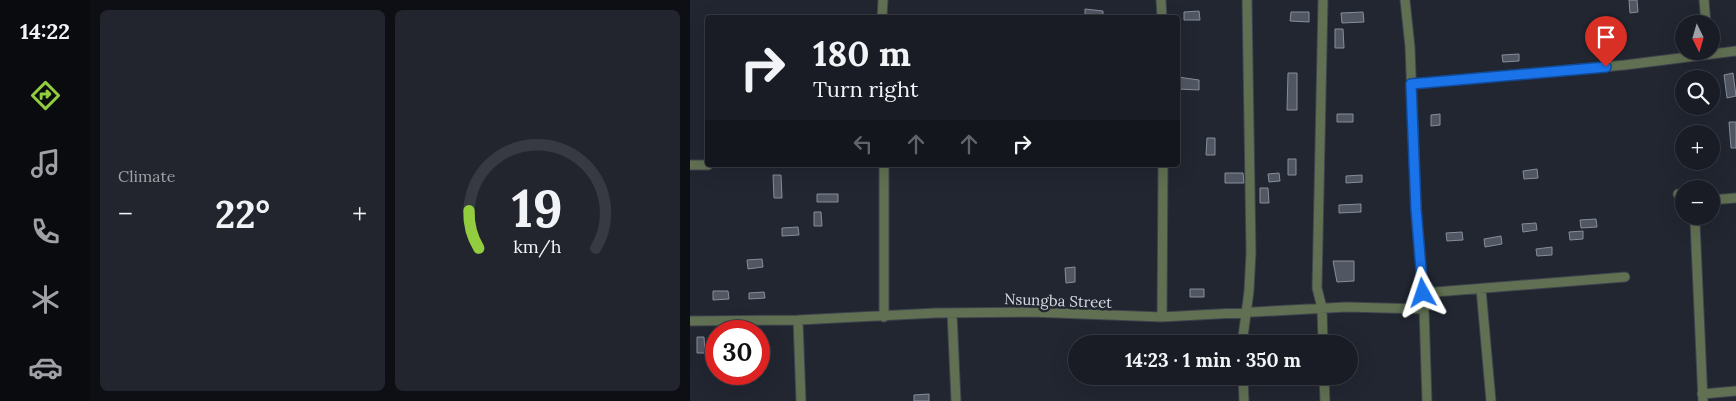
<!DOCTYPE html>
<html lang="en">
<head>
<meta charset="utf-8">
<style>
  :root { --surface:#191c25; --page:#22252d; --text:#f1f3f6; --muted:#9fa1a7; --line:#373a42; --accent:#91cd3f }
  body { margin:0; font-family:Lora,serif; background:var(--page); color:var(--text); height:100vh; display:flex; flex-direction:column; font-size:19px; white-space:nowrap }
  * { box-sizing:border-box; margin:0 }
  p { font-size:16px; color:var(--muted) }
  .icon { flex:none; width:28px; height:28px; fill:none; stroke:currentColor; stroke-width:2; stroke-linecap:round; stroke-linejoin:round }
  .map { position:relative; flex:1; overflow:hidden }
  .side { display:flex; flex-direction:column; gap:10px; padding:10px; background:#0e0f14; width:600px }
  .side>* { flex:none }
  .top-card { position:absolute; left:15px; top:15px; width:475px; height:152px; border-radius:5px; box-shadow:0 5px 20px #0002,0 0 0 1px var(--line); background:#191c25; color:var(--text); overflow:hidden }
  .needle { width:32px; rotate:175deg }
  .buttons { position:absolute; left:985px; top:15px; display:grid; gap:10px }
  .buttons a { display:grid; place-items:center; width:45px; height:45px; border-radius:50%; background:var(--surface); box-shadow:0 5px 20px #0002,0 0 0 1px var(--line); font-size:25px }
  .speed { position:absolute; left:15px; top:320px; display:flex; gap:10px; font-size:25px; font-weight:700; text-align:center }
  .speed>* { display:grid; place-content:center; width:65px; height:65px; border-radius:50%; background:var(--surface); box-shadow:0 5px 20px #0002,0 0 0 1px var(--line); line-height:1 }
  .speed .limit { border:8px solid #d22; background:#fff; color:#111 }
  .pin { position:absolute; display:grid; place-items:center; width:42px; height:42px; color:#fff; margin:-51px -21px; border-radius:50% 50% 50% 0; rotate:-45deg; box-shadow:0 0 5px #0007 }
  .pin .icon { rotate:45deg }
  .me { position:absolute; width:55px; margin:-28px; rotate:355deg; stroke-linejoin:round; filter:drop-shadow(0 0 4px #0008) }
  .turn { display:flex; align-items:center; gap:18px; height:105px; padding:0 25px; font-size:22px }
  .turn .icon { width:65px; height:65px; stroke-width:2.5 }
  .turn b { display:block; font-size:35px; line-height:42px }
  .lanes { display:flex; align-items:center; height:48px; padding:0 25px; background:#0003; justify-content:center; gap:25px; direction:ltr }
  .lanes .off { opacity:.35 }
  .big { font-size:38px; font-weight:700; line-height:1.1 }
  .side .card { flex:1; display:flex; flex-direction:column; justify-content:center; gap:8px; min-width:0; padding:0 18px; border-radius:8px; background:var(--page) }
  .side .dial { align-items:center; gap:0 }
  .dial svg { height:130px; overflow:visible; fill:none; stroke:var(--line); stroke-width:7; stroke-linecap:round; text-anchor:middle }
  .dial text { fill:var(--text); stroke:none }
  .heat { display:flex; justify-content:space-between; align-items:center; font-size:28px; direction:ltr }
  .side .tiles { flex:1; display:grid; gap:10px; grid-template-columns:repeat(2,1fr) }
  .trip { position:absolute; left:378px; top:335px; width:290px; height:50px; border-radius:25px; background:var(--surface); box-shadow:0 5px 20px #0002,0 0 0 1px var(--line); font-weight:700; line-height:50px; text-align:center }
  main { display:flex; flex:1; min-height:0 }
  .tabs { display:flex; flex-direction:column; width:90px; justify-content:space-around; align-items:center; background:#0a0b0f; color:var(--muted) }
  .tabs .icon { width:35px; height:35px }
  .tabs .active { color:var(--accent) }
  .tabs b { font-size:22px; color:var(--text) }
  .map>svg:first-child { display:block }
</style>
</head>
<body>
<main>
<nav class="tabs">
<b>14:22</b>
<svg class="icon active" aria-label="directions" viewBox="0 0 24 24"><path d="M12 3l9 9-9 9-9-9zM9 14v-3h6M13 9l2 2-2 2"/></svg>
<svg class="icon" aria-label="music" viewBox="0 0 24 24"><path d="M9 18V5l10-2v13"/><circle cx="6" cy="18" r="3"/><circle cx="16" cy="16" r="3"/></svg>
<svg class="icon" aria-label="phone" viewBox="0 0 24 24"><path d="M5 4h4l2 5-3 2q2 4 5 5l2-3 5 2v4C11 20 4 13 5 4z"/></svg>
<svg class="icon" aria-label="climate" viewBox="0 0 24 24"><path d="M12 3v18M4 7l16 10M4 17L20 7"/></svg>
<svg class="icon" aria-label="car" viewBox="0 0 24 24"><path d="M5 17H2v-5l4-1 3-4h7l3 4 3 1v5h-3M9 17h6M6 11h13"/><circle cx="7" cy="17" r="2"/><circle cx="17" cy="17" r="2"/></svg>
</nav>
<section class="side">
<div class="tiles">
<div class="card"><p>Climate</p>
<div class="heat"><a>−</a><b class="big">22°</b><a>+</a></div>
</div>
<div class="card dial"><svg viewBox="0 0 100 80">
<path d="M14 69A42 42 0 1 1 86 69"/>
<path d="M14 69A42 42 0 0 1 8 46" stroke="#91cd3f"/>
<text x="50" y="56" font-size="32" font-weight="700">19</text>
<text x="50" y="72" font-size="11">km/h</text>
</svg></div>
</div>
</section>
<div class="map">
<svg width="1046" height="401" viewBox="0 0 1046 401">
  <rect width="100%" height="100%" fill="#212631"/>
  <path fill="#515663" stroke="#878d9b" d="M939,0H947L948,12L940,13Z
    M395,9L413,11V18H395Z
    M509,11L510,20H494V12Z
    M601,12H619V22L600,21Z
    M673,12L674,22L652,23L651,13Z
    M645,29H653L654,48H645Z
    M907,29H916L918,44L908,45Z
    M829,54V61L813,62L812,55Z
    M598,73H607V110H597Z
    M1043,73L1046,96L1037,98L1034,75Z
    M488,77L509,80V90L488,89Z
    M647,114H663V122H647Z
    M750,114V125L741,126V115Z
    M1039,122H1046V148H1041Z
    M517,138H525V155H516Z
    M598,159H606V175H598Z
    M847,169L848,178L834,179L833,171Z
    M535,173H553L554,183H535Z
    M589,173L590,181L579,182L578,174Z
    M83,175H91L92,198H84Z
    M672,175V182L656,183V176Z
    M570,188H578L579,203H570Z
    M127,194H148V202H127Z
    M671,204V212L649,213V205Z
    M124,212H131L132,226H124Z
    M906,219L907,227L891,228L890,220Z
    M846,223L847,230L833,232L832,224Z
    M108,227L109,235L92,236V228Z
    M893,231V239L880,240L879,232Z
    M772,232L773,240L757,241L756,233Z
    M811,236L812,244L795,247L794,239Z
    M862,247V255L847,256L846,249Z
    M72,259L73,267L58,269L57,260Z
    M643,261H664V281L647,282Z
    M385,267V282L376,283L375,268Z
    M500,289H514V297H500Z
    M23,291H38L39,299L23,300Z
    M74,292L75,298L59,299V293Z
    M7,337H14L15,353H7Z
    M239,394V401H224V395Z"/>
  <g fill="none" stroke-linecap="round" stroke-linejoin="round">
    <defs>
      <path id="minor" d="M471,0L472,18
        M633,0L627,288L632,308L633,344
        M715,0L720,47L726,209L734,309L737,401
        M1014,0L1016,24
        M192,18L193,0
        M721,84L935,65L1046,51
        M0,165H18
        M988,194L994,195
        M1021,200L1046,198
        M1007,216L1005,222L1013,401
        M791,289L801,401
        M733,293L935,277
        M262,313L266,401
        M194,317V165
        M472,317L473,165
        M108,320L111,401
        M0,321L108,320L246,313L340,312L472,317L656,307L734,309
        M552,344L559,291L561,252L557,0
        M553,376L554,401
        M634,376L635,401
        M1012,394L1046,391"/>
    </defs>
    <use href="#minor" stroke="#3e434d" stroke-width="11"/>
    <use href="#minor" stroke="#617052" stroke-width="9"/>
  </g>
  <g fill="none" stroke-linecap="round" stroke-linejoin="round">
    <defs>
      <path id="route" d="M733,293L726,209L721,84L916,67"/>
    </defs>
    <use href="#route" stroke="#114b97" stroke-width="12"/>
    <use href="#route" stroke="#1a73e8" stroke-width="9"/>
  </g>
  <g text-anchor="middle" stroke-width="5" stroke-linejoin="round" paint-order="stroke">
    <g font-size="15" fill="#d6dae1" stroke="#212631">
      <text transform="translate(368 301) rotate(2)" y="5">Nsungba Street</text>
    </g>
  </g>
</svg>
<div class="buttons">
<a><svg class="needle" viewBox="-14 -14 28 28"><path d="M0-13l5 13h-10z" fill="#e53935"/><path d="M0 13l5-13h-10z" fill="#9fa1a7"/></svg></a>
<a><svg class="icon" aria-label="search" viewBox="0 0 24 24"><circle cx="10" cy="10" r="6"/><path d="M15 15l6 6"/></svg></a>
<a>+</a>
<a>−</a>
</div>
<div class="speed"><div class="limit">30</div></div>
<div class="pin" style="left:916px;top:67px;background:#d93025"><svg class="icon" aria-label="arrive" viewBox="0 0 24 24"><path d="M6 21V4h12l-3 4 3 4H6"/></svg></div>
<svg class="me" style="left:733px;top:293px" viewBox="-20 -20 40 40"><path d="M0-17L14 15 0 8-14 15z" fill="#1a73e8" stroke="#fff" stroke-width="4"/></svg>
<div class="trip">14:23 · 1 min · 350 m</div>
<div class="top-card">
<div class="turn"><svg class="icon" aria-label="right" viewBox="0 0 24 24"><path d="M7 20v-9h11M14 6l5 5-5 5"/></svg><div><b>180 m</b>Turn right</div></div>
<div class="lanes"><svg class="icon off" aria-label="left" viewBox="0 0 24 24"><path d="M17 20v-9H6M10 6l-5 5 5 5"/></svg><svg class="icon off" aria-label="ahead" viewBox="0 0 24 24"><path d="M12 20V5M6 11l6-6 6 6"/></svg><svg class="icon off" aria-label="ahead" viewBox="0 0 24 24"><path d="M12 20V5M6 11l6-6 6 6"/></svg><svg class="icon" aria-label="right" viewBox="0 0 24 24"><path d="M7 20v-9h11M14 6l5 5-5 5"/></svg></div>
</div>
</div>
</main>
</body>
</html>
